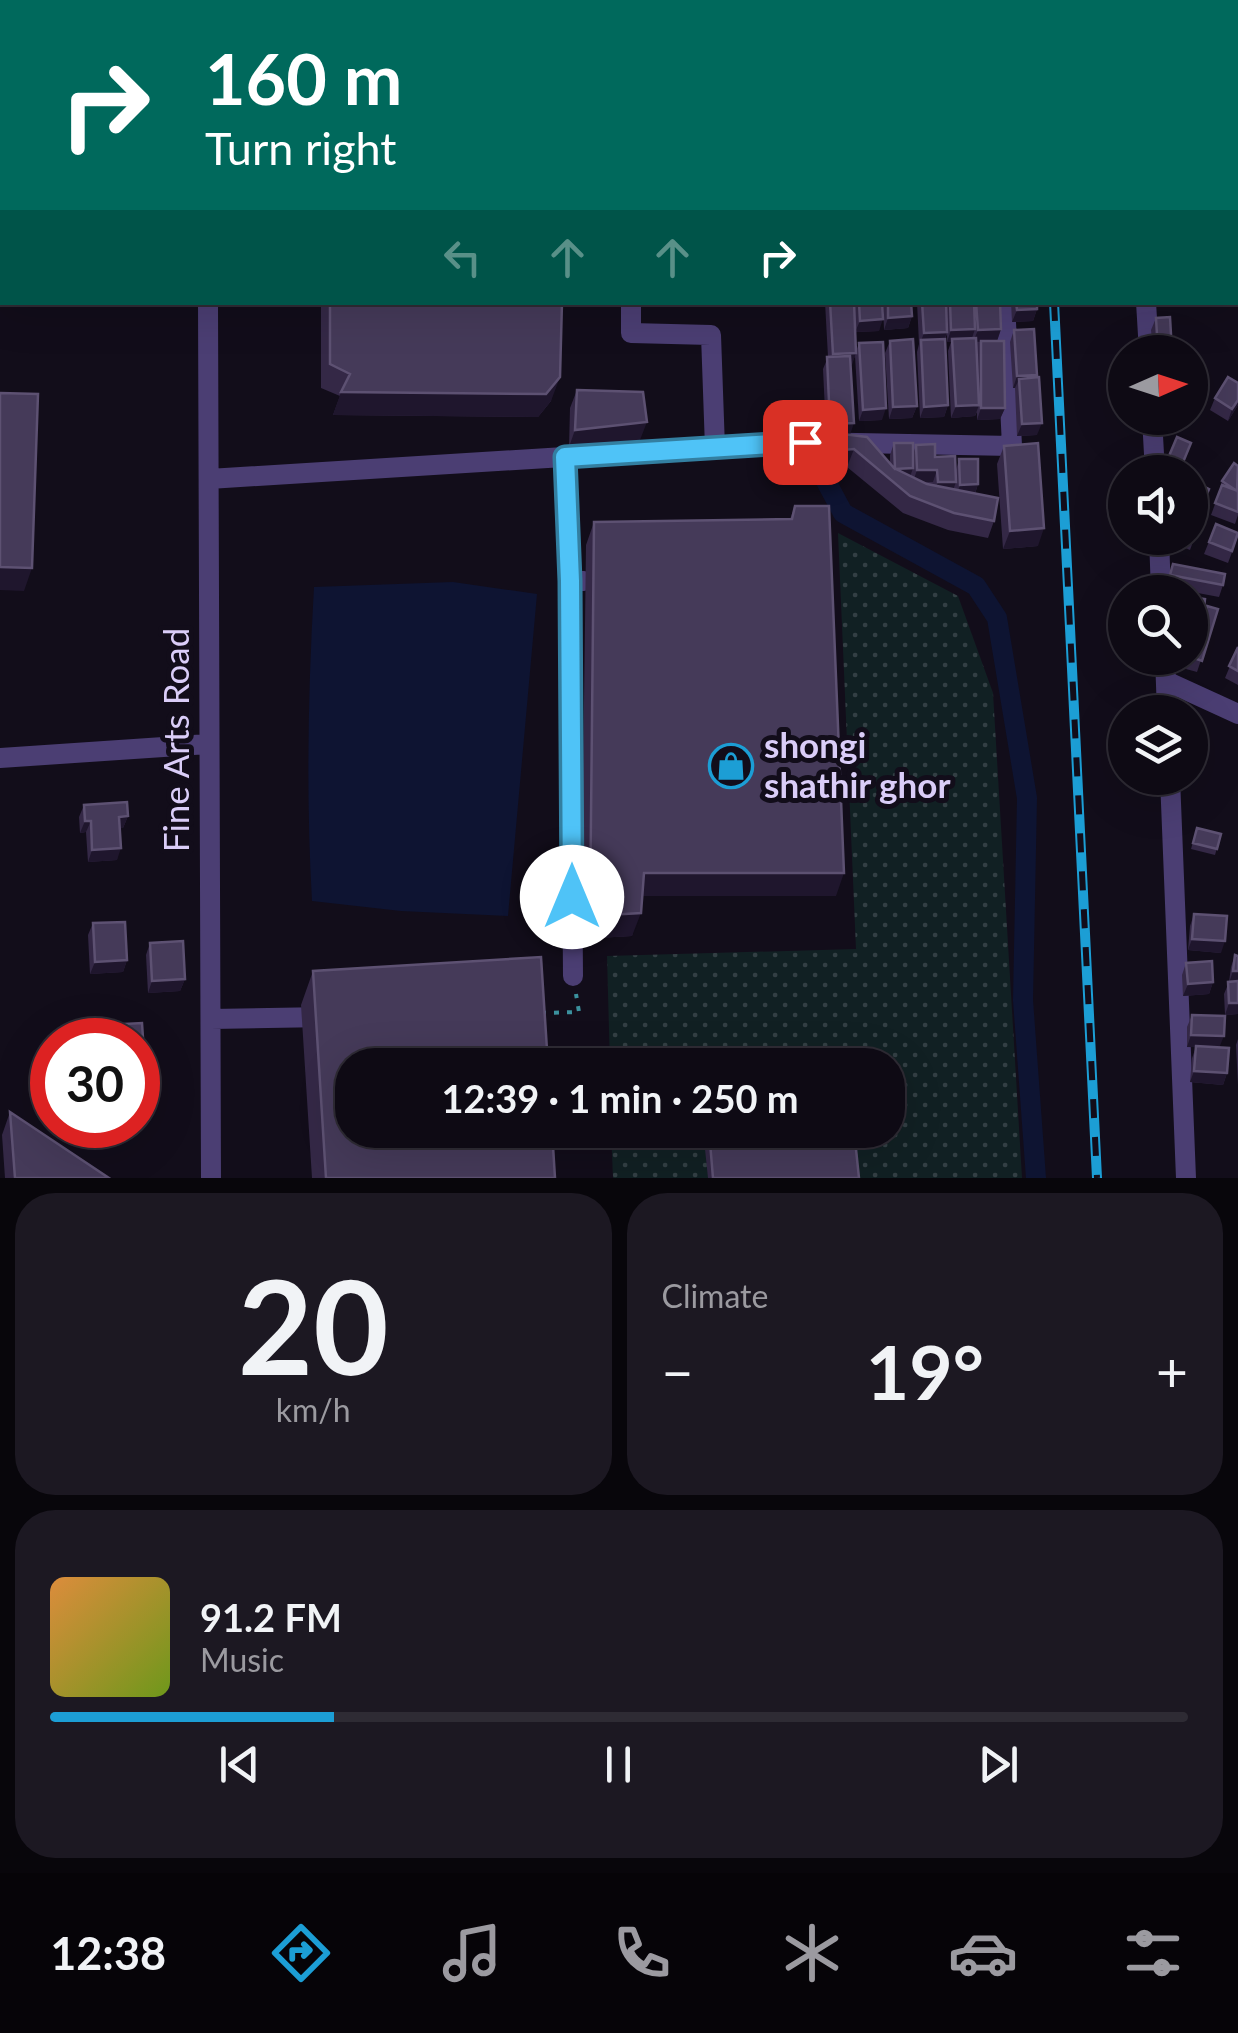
<!DOCTYPE html>
<html lang="en">
<head>
<meta charset="utf-8">
<style>
  :root { --surface:#0e0a14; --page:#1c1822; --text:#f1f3f6; --muted:#9b9aa0; --line:#2e2b34; --accent:#1c9ed5 }
  body { margin:0; font-family:Lato,sans-serif; background:var(--page); color:var(--text); height:100vh; display:flex; flex-direction:column; font-size:38px; white-space:nowrap }
  * { box-sizing:border-box; margin:0 }
  p { font-size:32px; color:var(--muted) }
  .icon { flex:none; width:55px; height:55px; fill:none; stroke:currentColor; stroke-width:2; stroke-linecap:round; stroke-linejoin:round }
  .map { position:relative; height:1178px; overflow:hidden }
  .details { display:flex; flex-direction:column; gap:15px; padding:15px; background:#08060b; flex:1 }
  .details>* { flex:none }
  .banner { position:absolute; left:0px; top:0px; width:1240px; height:305px; box-shadow:0 10px 40px #0002,0 0 0 2px var(--line); background:#00695c; color:#fff; overflow:hidden }
  .needle { width:65px; rotate:87deg }
  .buttons { position:absolute; left:1108px; top:335px; display:grid; gap:20px }
  .buttons a { display:grid; place-items:center; width:100px; height:100px; border-radius:50%; background:var(--surface); box-shadow:0 10px 40px #0002,0 0 0 2px var(--line); font-size:50px }
  .speed { position:absolute; left:30px; top:1018px; display:flex; gap:20px; font-size:50px; font-weight:700; text-align:center }
  .speed>* { display:grid; place-content:center; width:130px; height:130px; border-radius:50%; background:var(--surface); box-shadow:0 10px 40px #0002,0 0 0 2px var(--line); line-height:1 }
  .speed .limit { border:15px solid #d22; background:#fff; color:#111 }
  .pin { position:absolute; display:grid; place-items:center; width:85px; height:85px; color:#fff; margin:-42px; border-radius:20px; box-shadow:0 5px 15px #0006 }
  .me { position:absolute; width:110px; margin:-55px; rotate:0deg; stroke-linejoin:round; filter:drop-shadow(0 0 8px #0008) }
  .turn { display:flex; align-items:center; gap:35px; height:210px; padding:0 40px; font-size:45px }
  .turn .icon { width:130px; height:130px; stroke-width:2.5 }
  .turn b { display:block; font-size:70px; line-height:85px }
  .lanes { display:flex; align-items:center; height:95px; padding:0 40px; background:#0003; justify-content:center; gap:50px; direction:ltr }
  .lanes .off { opacity:.35 }
  .big { font-size:75px; font-weight:700; line-height:1.1 }
  .details .widget { flex:1; display:flex; flex-direction:column; justify-content:center; gap:15px; min-width:0; padding:0 35px; border-radius:40px; background:var(--page) }
  .details .dial { align-items:center; gap:0 }
  .dial b { font-size:130px; line-height:1 }
  .song { display:flex; align-items:center; gap:30px }
  .cover { width:120px; height:120px; border-radius:15px; background:linear-gradient(135deg,hsl(30 70% 55%),hsl(80 70% 35%)) }
  .played { height:10px; border-radius:5px; background:linear-gradient(90deg,var(--accent) 25%,var(--line) 25%) }
  .keys { display:flex; justify-content:space-around; direction:ltr }
  .heat { display:flex; justify-content:space-between; align-items:center; font-size:55px; direction:ltr }
  .details .tiles { flex:1; display:grid; gap:15px; grid-template-columns:1fr 1fr }
  .widget:last-child { grid-column:span 2 }
  .trip { position:absolute; left:335px; top:1048px; width:570px; height:100px; border-radius:40px; background:var(--surface); box-shadow:0 10px 40px #0002,0 0 0 2px var(--line); font-weight:700; line-height:100px; text-align:center }
  .menu { display:flex; height:160px; justify-content:space-around; align-items:center; background:#060408; color:var(--muted) }
  .menu .icon { width:70px; height:70px }
  .menu .on { color:var(--accent) }
  .menu b { font-size:45px; color:var(--text) }
  .map>svg:first-child { display:block }
</style>
</head>
<body>
<div class="map">
<svg width="1238" height="1178" viewBox="0 0 1238 1178">
  <defs>
    <pattern id="grass-dots" width="8" height="8" patternUnits="userSpaceOnUse" patternTransform="scale(2.5)"><rect width="8" height="8" fill="#112023"/><path d="M2 2h.1M6 6h.1" fill="none" stroke="#333f44" stroke-width="1.8" stroke-linecap="round"/></pattern>
  </defs>
  <rect width="100%" height="100%" fill="#120d1a"/>
  <path fill="url(#grass-dots)" d="M838,533L958,596L993,693L1022,1178H613L611,1130H888V1065H610L607,956L856,949Z"/>
  <path fill="#0e1432" d="M0,0H140L2,2V174Z
    M453,582L537,594L508,916L401,911L312,901C306,796 308,692 314,587Z"/>
  <g fill="none" stroke-linecap="round" stroke-linejoin="round">
    <path stroke="#0e1432" stroke-width="20" d="M805,442L843,513L976,586L997,618L1027,798L1023,1000L1036,1178"/>
    <path stroke="#3b919e" stroke-width="4" stroke-dasharray="5 8" stroke-linecap="butt" d="M541,1013L579,1012L576,994"/>
    <path stroke="#4b3e73" stroke-width="20" d="M627,0V2
      M1110,0V2
      M214,2L216,0
      M208,302L211,1178
      M631,302V333L711,335L715,448
      M1146,302L1149,352
      M1152,418L1155,472
      M565,457L570,581H584
      M209,479L805,442L1012,446L1005,302
      M1159,538L1161,592
      M570,581L573,976
      M1165,658L1167,712
      M1166,681L1238,714
      M0,758L208,744
      M1170,778L1186,1178
      M211,1019L326,1017"/>
    <defs>
      <path id="rail" d="M1038,0V2
        M1054,302L1097,1178"/>
    </defs>
    <use href="#rail" stroke="#1c9ed5" stroke-width="10"/>
    <use href="#rail" stroke="#120d1a" stroke-width="6" stroke-dasharray="19" stroke-linecap="butt"/>
  </g>
  <path fill="#342846" d="M321,302H562L551,401L538,417L333,415L340,396L321,388Z
    M825,302H854L856,351L859,343L882,420L859,421L855,356L851,365L850,435L890,463V455L894,443L913,454L916,445L956,470L959,459L978,484L975,494L994,521L988,538L948,530L903,513L847,467L824,468L819,449L826,432L823,369L828,357Z
    M854,302H882L879,331L855,332Z
    M883,302H911L912,316L908,328L884,330Z
    M917,302H1000L1001,329L997,341L1005,408L1000,419L977,420V412L975,416L951,418L948,351L951,342H947V334L945,339L948,405L944,417L920,418L917,352L919,344Z
    M1011,302H1037V309L1033,321L1012,322Z
    M1156,318L1172,352H1153L1151,330Z
    M1014,330L1036,377L1037,435L1017,436L1015,388H1013L1010,342Z
    M890,341L917,406L912,418L889,419L885,353Z
    M1238,383V405L1228,421L1210,410L1215,398Z
    M577,390L640,440L569,447L570,408Z
    M1004,446L1038,546L1003,549L997,464Z
    M1238,466V515L1235,524L1211,515L1221,488L1220,487L1222,481Z
    M1190,480L1209,489L1197,519L1201,520L1190,550L1167,540L1168,538H1190Z
    M795,506L836,896H642L632,936L581,939L586,545L594,522L790,519Z
    M1216,524L1238,536L1228,563L1204,554Z
    M1173,564L1223,585L1219,597L1166,587Z
    M1207,606L1218,609L1197,672L1186,669Z
    M1238,647V685L1225,678Z
    M84,805L128,816L123,828H120L117,860L88,862L86,832L80,833L79,817Z
    M1197,828L1221,834L1215,855L1191,849Z
    M1194,914L1221,953L1188,950L1190,926Z
    M93,923L127,960L123,972L90,974L88,935Z
    M150,943L185,979L180,991L148,993L146,955Z
    M1235,955L1238,1014L1225,1015L1224,994L1229,982L1231,967Z
    M1186,963L1213,982L1209,994L1183,996L1182,975Z
    M313,971L555,1178H312L301,1005Z
    M1192,1015L1220,1047L1227,1073L1223,1085L1190,1082L1192,1058L1196,1047H1187V1027Z
    M142,1023L146,1082L139,1099H138V1040H101L106,1025Z
    M1238,1039V1085L1236,1045Z
    M10,1112L109,1178H5L2,1135Z
    M703,1130H854L859,1178H708Z"/>
  <path fill="#1f162d" d="M1037,309L1033,321L1012,322L1017,310Z
    M912,316L908,328L884,330L888,318Z
    M883,319L879,331L855,332L860,321Z
    M975,329L971,341L947,342L951,330Z
    M1001,329L997,341L973,342L978,330Z
    M947,332L943,344L921,341L924,333Z
    M856,353L852,365L828,366L833,354Z
    M1037,375L1033,387L1019,379L1015,388H1013L1017,376Z
    M560,377L551,401L538,417L333,415L341,392Z
    M1238,400V405L1228,421L1232,409Z
    M948,405L944,417L920,418L924,407Z
    M979,405L975,416L951,418L956,406Z
    M917,406L912,418L889,419L893,407Z
    M886,408L882,420L859,421L863,410Z
    M981,408H1005L1000,419L977,420Z
    M647,422L640,440L569,447L575,430Z
    M854,423L850,435L826,436L830,424Z
    M1042,423L1037,435L1017,436L1022,424Z
    M854,449L847,467L824,468L831,451Z
    M913,468L909,480L895,469Z
    M917,470H937L933,482H913Z
    M938,482H956L952,493L933,494Z
    M978,484L974,496L956,497L960,485Z
    M1044,528L1038,546L1003,549L1010,531Z
    M0,567L32,568L24,591L0,590Z
    M1190,606L1204,608L1202,614L1190,612Z
    M128,816L123,828L115,829L119,817Z
    M85,821H91L86,832L80,833Z
    M121,848L117,860L88,862L92,850Z
    M644,873H844L836,896H636Z
    M641,913L632,936L581,939L590,916Z
    M1192,939L1225,941L1221,953L1188,950Z
    M127,960L123,972L90,974L95,962Z
    M1233,971H1238V984L1229,983Z
    M185,979L180,991L148,993L152,981Z
    M1213,982L1209,994L1183,996L1188,984Z
    M1229,1003H1238V1014L1225,1015Z
    M1191,1035L1224,1036L1219,1048L1187,1047Z
    M1194,1071L1227,1073L1223,1085L1190,1082Z
    M138,1082H146L139,1099H138Z"/>
  <path fill="#453a59" stroke="#5d5172" stroke-width="2.5" d="M373,0V2H303L310,1Z
    M820,0H843V2H820Z
    M851,0H872V2H851Z
    M1001,0H1026V2H1001Z
    M1150,0H1190V2H1150Z
    M330,302H562L560,377L546,394L341,392L350,374L330,364Z
    M830,302H854L856,353L833,354Z
    M859,302H882L883,319L860,321Z
    M888,302H911L912,316L888,318Z
    M922,302H946L947,332L924,333Z
    M950,302H974L975,329L951,330Z
    M976,302H1000L1001,329L978,330Z
    M1016,302H1037V309L1017,310Z
    M1170,317L1172,352H1158L1156,318Z
    M1034,329L1037,375L1017,376L1014,330Z
    M976,338L979,405L956,406L952,339Z
    M913,339L917,406L893,407L890,341Z
    M945,339L948,405L924,407L921,340Z
    M981,341H1004L1005,408H981Z
    M883,342L886,408L863,410L859,343Z
    M850,356L854,423L830,424L827,357Z
    M1039,377L1042,423L1022,424L1019,379Z
    M1228,377L1238,383V400L1232,409L1215,398Z
    M577,390L643,392L647,422L575,430Z
    M0,393L38,394L32,568L0,567Z
    M826,432L867,437L894,468L927,484L998,498L994,521L954,513L910,496L854,449L831,451Z
    M1177,437L1191,443L1179,472L1164,468Z
    M894,443H913V468L895,469Z
    M1038,443L1044,528L1010,531L1004,446Z
    M935,444V457L955,456L956,482H938L937,470H917L916,445Z
    M959,459H978V484L960,485Z
    M1234,463L1238,466L1237,491L1222,481Z
    M1190,480L1209,489L1201,508L1190,504Z
    M1222,485L1238,491V512L1215,503Z
    M795,506H829L844,873H644L641,913L590,916L594,522L792,519Z
    M1190,516L1201,520L1194,538L1190,536Z
    M1216,524L1238,533L1232,551L1209,542Z
    M1173,564L1225,574L1223,585L1170,575Z
    M1190,597L1205,599L1204,608L1190,606Z
    M1207,606L1218,609L1202,661L1191,657Z
    M1238,647V671L1229,666Z
    M127,802L128,816L119,817L121,848L92,850L91,821H85L84,805Z
    M1197,828L1221,834L1217,849L1193,843Z
    M1194,914L1227,916L1225,941L1192,939Z
    M125,922L127,960L95,962L93,923Z
    M183,941L185,979L152,981L150,943Z
    M1235,955L1238,956V971H1233Z
    M541,957L548,1065H352V1130H552L555,1178H326L313,971Z
    M1212,961L1213,982L1188,984L1186,963Z
    M1238,981V1003H1229L1228,982Z
    M1192,1015L1225,1016L1224,1036L1191,1035Z
    M142,1023L146,1082H138V1040H107L106,1025Z
    M1196,1046L1229,1048L1227,1073L1194,1071Z
    M10,1112L109,1178H15Z
    M709,1130H854L859,1178H713Z"/>
  <g fill="none" stroke-linecap="round" stroke-linejoin="round">
    <defs>
      <path id="route" d="M572,897L570,581L565,457L805,442"/>
    </defs>
    <use href="#route" stroke="#337fa1" stroke-width="25"/>
    <use href="#route" stroke="#4fc3f7" stroke-width="18"/>
  </g>
  <defs>
    <symbol id="shop-ring" viewBox="-11 -11 22 22"><circle r="9.5" fill="#120d1a" stroke="#1c9ed5" stroke-width="1.5"/><path d="M-5-2.5h2.3a2.7 3.5 0 0 1 5.4 0H5L5.5 6h-11ZM-1.5-2.5h3a1.5 2.3 0 0 0-3 0Z" fill="#1c9ed5"/></symbol>
  </defs>
  <g fill-rule="evenodd">
    <use href="#shop-ring" x="706" y="741" width="50" height="50"/>
  </g>
  <g text-anchor="middle" stroke-width="10" stroke-linejoin="round" paint-order="stroke">
    <g font-size="35" fill="#dacdf8" stroke="#120d1a">
      <text transform="translate(177 740) rotate(-90)" y="12">Fine Arts Road</text>
    </g>
    <g font-size="35" font-weight="bold" fill="#dacdf8" stroke="#120d1a" text-anchor="start">
      <text x="764" y="758">shongi<tspan x="764" dy="40">shathir ghor</tspan></text>
    </g>
  </g>
</svg>
<div class="buttons">
<a><svg class="needle" viewBox="-14 -14 28 28"><path d="M0-13l5 13h-10z" fill="#e53935"/><path d="M0 13l5-13h-10z" fill="#9b9aa0"/></svg></a>
<a><svg class="icon" aria-label="sound" viewBox="0 0 24 24"><path d="M4 9h4l5-4v14l-5-4H4zM17 9q2 3 0 6"/></svg></a>
<a><svg class="icon" aria-label="search" viewBox="0 0 24 24"><circle cx="10" cy="10" r="6"/><path d="M15 15l6 6"/></svg></a>
<a><svg class="icon" aria-label="layers" viewBox="0 0 24 24"><path d="M12 4l9 5-9 5-9-5zM3 14l9 5 9-5"/></svg></a>
</div>
<div class="speed"><div class="limit">30</div></div>
<div class="pin" style="left:805px;top:442px;background:#d93025"><svg class="icon" aria-label="arrive" viewBox="0 0 24 24"><path d="M6 21V4h12l-3 4 3 4H6"/></svg></div>
<svg class="me" style="left:572px;top:897px" viewBox="-20 -20 40 40"><circle r="19" fill="#fff"/><path d="M0-13L10 11 0 6-10 11z" fill="#4fc3f7"/></svg>
<div class="trip">12:39 · 1 min · 250 m</div>
<div class="banner">
<div class="turn"><svg class="icon" aria-label="right" viewBox="0 0 24 24"><path d="M7 20v-9h11M14 6l5 5-5 5"/></svg><div><b>160 m</b>Turn right</div></div>
<div class="lanes"><svg class="icon off" aria-label="left" viewBox="0 0 24 24"><path d="M17 20v-9H6M10 6l-5 5 5 5"/></svg><svg class="icon off" aria-label="ahead" viewBox="0 0 24 24"><path d="M12 20V5M6 11l6-6 6 6"/></svg><svg class="icon off" aria-label="ahead" viewBox="0 0 24 24"><path d="M12 20V5M6 11l6-6 6 6"/></svg><svg class="icon" aria-label="right" viewBox="0 0 24 24"><path d="M7 20v-9h11M14 6l5 5-5 5"/></svg></div>
</div>
</div>
<section class="details">
<div class="tiles">
<div class="widget dial"><b>20</b><p>km/h</p></div>
<div class="widget"><p>Climate</p>
<div class="heat"><a>−</a><b class="big">19°</b><a>+</a></div>
</div>
<div class="widget">
<div class="song"><i class="cover"></i><div><b>91.2 FM</b><p>Music</p></div></div>
<div class="played"></div>
<div class="keys"><svg class="icon" aria-label="previous" viewBox="0 0 24 24"><path d="M18 5L8 12l10 7zM5 5v14"/></svg><svg class="icon" aria-label="pause" viewBox="0 0 24 24"><path d="M8 5v14M16 5v14"/></svg><svg class="icon" aria-label="next" viewBox="0 0 24 24"><path d="M6 5l10 7-10 7zM19 5v14"/></svg></div>
</div>
</div>
</section>
<nav class="menu">
<b>12:38</b>
<svg class="icon on" aria-label="directions" viewBox="0 0 24 24"><path d="M12 3l9 9-9 9-9-9zM9 14v-3h6M13 9l2 2-2 2"/></svg>
<svg class="icon" aria-label="music" viewBox="0 0 24 24"><path d="M9 18V5l10-2v13"/><circle cx="6" cy="18" r="3"/><circle cx="16" cy="16" r="3"/></svg>
<svg class="icon" aria-label="phone" viewBox="0 0 24 24"><path d="M5 4h4l2 5-3 2q2 4 5 5l2-3 5 2v4C11 20 4 13 5 4z"/></svg>
<svg class="icon" aria-label="climate" viewBox="0 0 24 24"><path d="M12 3v18M4 7l16 10M4 17L20 7"/></svg>
<svg class="icon" aria-label="car" viewBox="0 0 24 24"><path d="M5 17H2v-5l4-1 3-4h7l3 4 3 1v5h-3M9 17h6M6 11h13"/><circle cx="7" cy="17" r="2"/><circle cx="17" cy="17" r="2"/></svg>
<svg class="icon" aria-label="filters" viewBox="0 0 24 24"><path d="M4 7h16M4 17h16"/><circle cx="9" cy="7" r="2"/><circle cx="15" cy="17" r="2"/></svg>
</nav>
</body>
</html>
